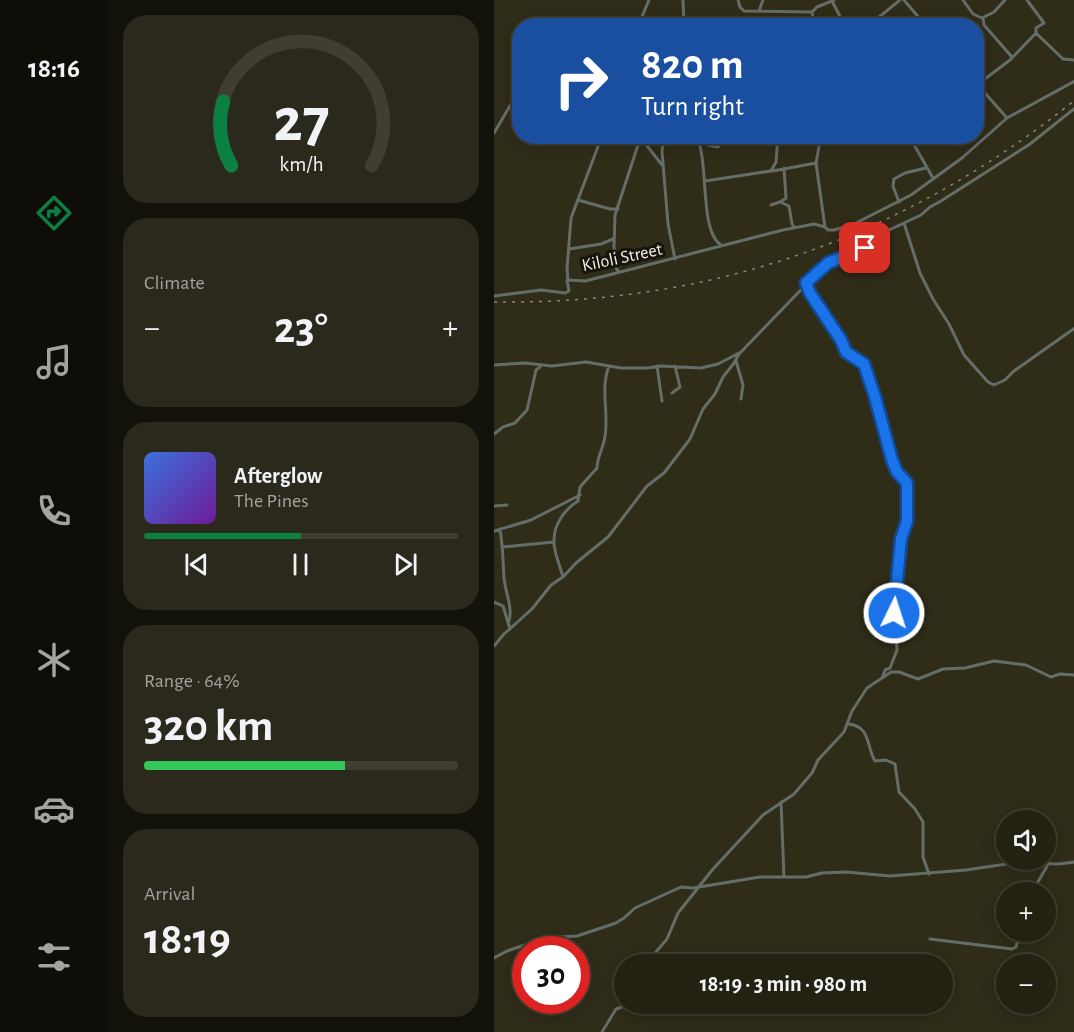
<!DOCTYPE html>
<html lang="en">
<head>
<meta charset="utf-8">
<style>
  :root { --surface:#232112; --page:#2b291b; --text:#f1f3f6; --muted:#a3a39f; --line:#403e32; --accent:#0b8043 }
  body { margin:0; font-family:"Alegreya Sans",sans-serif; background:var(--page); color:var(--text); height:100vh; display:flex; flex-direction:column; font-size:22px; white-space:nowrap }
  * { box-sizing:border-box; margin:0 }
  p { font-size:20px; color:var(--muted) }
  .icon { flex:none; width:33px; height:33px; fill:none; stroke:currentColor; stroke-width:2; stroke-linecap:round; stroke-linejoin:round }
  .map { position:relative; flex:1; overflow:hidden }
  .drawer { display:flex; flex-direction:column; gap:15px; padding:15px; background:#13120a; width:386px }
  .drawer>* { flex:none }
  .guide { position:absolute; left:18px; top:18px; width:472px; height:126px; border-radius:24px; box-shadow:0 3px 15px #0003,0 0 0 2px var(--line); background:#1a4fa0; color:#fff; overflow:hidden }
  .tools { position:absolute; left:502px; top:810px; display:grid; gap:12px }
  .tools a { display:grid; place-items:center; width:60px; height:60px; border-radius:50%; background:var(--surface); box-shadow:0 3px 15px #0003,0 0 0 2px var(--line); font-size:30px }
  .speed { position:absolute; left:18px; top:936px; display:flex; gap:12px; font-size:30px; font-weight:700; text-align:center }
  .speed>* { display:grid; place-content:center; width:78px; height:78px; border-radius:50%; background:var(--surface); box-shadow:0 3px 15px #0003,0 0 0 2px var(--line); line-height:1 }
  .speed .limit { border:9px solid #d22; background:#fff; color:#111 }
  .pin { position:absolute; display:grid; place-items:center; width:51px; height:51px; color:#fff; margin:-26px; border-radius:12px; box-shadow:0 3px 9px #0006 }
  .me { position:absolute; width:66px; margin:-33px; rotate:4deg; stroke-linejoin:round; filter:drop-shadow(0 0 4px #0008) }
  .turn { display:flex; align-items:center; gap:21px; height:126px; padding:0 30px; font-size:27px }
  .turn .icon { width:78px; height:78px; stroke-width:2.5 }
  .turn b { display:block; font-size:42px; line-height:51px }
  .big { font-size:45px; font-weight:700; line-height:1.1 }
  .drawer .widget { flex:1; display:flex; flex-direction:column; justify-content:center; gap:9px; min-width:0; padding:0 21px; border-radius:24px; background:var(--page) }
  .drawer .dial { align-items:center; gap:0 }
  .dial svg { height:156px; overflow:visible; fill:none; stroke:var(--line); stroke-width:7; stroke-linecap:round; text-anchor:middle }
  .dial text { fill:var(--text); stroke:none }
  .song { display:flex; align-items:center; gap:18px }
  .cover { width:72px; height:72px; border-radius:9px; background:linear-gradient(135deg,hsl(220 70% 55%),hsl(280 70% 35%)) }
  .played { height:6px; border-radius:3px; background:linear-gradient(90deg,var(--accent) 50%,var(--line) 50%) }
  .keys { display:flex; justify-content:space-around; direction:ltr }
  .heat { display:flex; justify-content:space-between; align-items:center; font-size:33px; direction:ltr }
  .charge { height:9px; border-radius:4px; background:linear-gradient(90deg,#34c759 64%,var(--line) 0) }
  .trip { position:absolute; left:120px; top:954px; width:339px; height:60px; border-radius:30px; background:var(--surface); box-shadow:0 3px 15px #0003,0 0 0 2px var(--line); font-weight:700; line-height:60px; text-align:center }
  main { display:flex; flex:1; min-height:0 }
  .tab-bar { display:flex; flex-direction:column; width:108px; justify-content:space-around; align-items:center; background:#0e0d07; color:var(--muted) }
  .tab-bar .icon { width:42px; height:42px }
  .tab-bar .current { color:var(--accent) }
  .tab-bar b { font-size:27px; color:var(--text) }
  .map>svg:first-child { display:block }
</style>
</head>
<body>
<main>
<nav class="tab-bar">
<b>18:16</b>
<svg class="icon current" aria-label="directions" viewBox="0 0 24 24"><path d="M12 3l9 9-9 9-9-9zM9 14v-3h6M13 9l2 2-2 2"/></svg>
<svg class="icon" aria-label="music" viewBox="0 0 24 24"><path d="M9 18V5l10-2v13"/><circle cx="6" cy="18" r="3"/><circle cx="16" cy="16" r="3"/></svg>
<svg class="icon" aria-label="phone" viewBox="0 0 24 24"><path d="M5 4h4l2 5-3 2q2 4 5 5l2-3 5 2v4C11 20 4 13 5 4z"/></svg>
<svg class="icon" aria-label="climate" viewBox="0 0 24 24"><path d="M12 3v18M4 7l16 10M4 17L20 7"/></svg>
<svg class="icon" aria-label="car" viewBox="0 0 24 24"><path d="M5 17H2v-5l4-1 3-4h7l3 4 3 1v5h-3M9 17h6M6 11h13"/><circle cx="7" cy="17" r="2"/><circle cx="17" cy="17" r="2"/></svg>
<svg class="icon" aria-label="filters" viewBox="0 0 24 24"><path d="M4 7h16M4 17h16"/><circle cx="9" cy="7" r="2"/><circle cx="15" cy="17" r="2"/></svg>
</nav>
<section class="drawer">
<div class="widget dial"><svg viewBox="0 0 100 80">
<path d="M14 69A42 42 0 1 1 86 69"/>
<path d="M14 69A42 42 0 0 1 10 36" stroke="#0b8043"/>
<text x="50" y="56" font-size="32" font-weight="700">27</text>
<text x="50" y="72" font-size="11">km/h</text>
</svg></div>
<div class="widget"><p>Climate</p>
<div class="heat"><a>−</a><b class="big">23°</b><a>+</a></div>
</div>
<div class="widget">
<div class="song"><i class="cover"></i><div><b>Afterglow</b><p>The Pines</p></div></div>
<div class="played"></div>
<div class="keys"><svg class="icon" aria-label="previous" viewBox="0 0 24 24"><path d="M18 5L8 12l10 7zM5 5v14"/></svg><svg class="icon" aria-label="pause" viewBox="0 0 24 24"><path d="M8 5v14M16 5v14"/></svg><svg class="icon" aria-label="next" viewBox="0 0 24 24"><path d="M6 5l10 7-10 7zM19 5v14"/></svg></div>
</div>
<div class="widget"><p>Range · 64%</p><b class="big">320 km</b><div class="charge"></div></div>
<div class="widget"><p>Arrival</p><b class="big">18:19</b></div>
</section>
<div class="map">
<svg width="581" height="1032" viewBox="0 0 581 1032">
  <rect width="100%" height="100%" fill="#2f2c18"/>
  <g fill="none" stroke-linecap="round" stroke-linejoin="round">
    <path stroke="#646d67" stroke-width="3" d="M189,0L190,26
      M244,0L246,7L250,11L318,12
      M410,0L432,26
      M469,0L479,14L488,18L500,12L511,0
      M338,1L351,26
      M265,11L269,0
      M489,18L490,25L518,57
      M120,26L148,19
      M144,26L155,0
      M320,26L318,12L323,7L340,0
      M374,26L406,0
      M542,33L569,59L581,60
      M483,84L513,118
      M483,85L516,60L542,33V28L550,23L533,0
      M0,133L26,89
      M108,136L77,218L73,269L74,280L91,281L103,278L289,230L320,224L331,227
      M135,136L161,143L187,141L205,143C214,166 206,232 227,245
      M327,136L322,163L329,213L331,227L334,230H340L358,225L417,195L468,158L513,118L581,81
      M383,136H394
      M415,136L439,178
      M150,142L168,165
      M169,143L168,151L174,224L181,259
      M205,143L224,147L227,136
      M279,171L322,163
      M211,181L277,171L282,162L284,136
      M84,200L116,209H124
      M286,202L295,206L298,224L300,227
      M405,202L399,186L400,179L411,173L432,168
      M277,205L286,202L292,198L290,168
      M410,223L426,273L439,299L455,324L470,355L494,382L500,385L511,380L520,371L581,328
      M75,249L107,244L119,239
      M125,272L122,268L120,246L121,215L146,139
      M312,283L316,293L347,340L352,352L370,364L381,397L398,460L403,472L413,483V521L407,539L400,607L403,650L396,668L391,670L389,676
      M0,296L47,290L71,293L75,291L73,280
      M242,361L249,385L247,399
      M0,365L31,363L58,366L92,362L127,368H153L167,366L207,368L224,364L245,353
      M163,366L168,401
      M178,393L186,387L181,366
      M0,434L9,427L21,423L33,410L42,370L46,367
      M0,506L13,505
      M6,529C9,546 9,562 10,578C11,591 19,608 15,621
      M0,531L37,520L86,495
      M9,547L60,542
      M69,577C66,565 59,551 60,540C60,524 71,509 84,501L86,487L103,468C103,457 110,447 111,436C115,413 106,389 115,366
      M0,602L9,606L16,629
      M0,646L10,634L38,609L57,585L69,577L82,563L114,537L153,486L170,473L196,439L209,409L221,394L229,377L240,363L245,354L328,268L338,261L367,250L380,237L427,215L436,207L447,201L536,144L581,108
      M354,724C377,726 372,746 381,761L392,760L401,764L405,792L421,809L429,822V857L435,874
      M287,802L290,877
      M538,892L555,863
      M436,939L518,949L522,947L526,932
      M0,958L13,951L51,938L83,936L122,923L130,918L141,908L187,887L199,888L266,877H312L328,873L352,872L396,876L472,870L519,863L564,864L581,862
      M162,964V952L173,939L184,913L219,869L269,815L300,794L318,773L324,760L350,732L358,711L373,688L397,672H405L424,679L449,669L471,668L500,661L532,665L557,677L566,674L581,675
      M108,1032L122,1009L137,1004"/>
    <path stroke="#8b8878" stroke-width="1.5" stroke-dasharray="3 6" stroke-linecap="butt" d="M0,302C219,305 410,237 581,100"/>
  </g>
  <g fill="none" stroke-linecap="round" stroke-linejoin="round">
    <defs>
      <path id="route" d="M371,248L334,263L312,283L316,293L347,340L352,352L370,364L381,397L398,460L403,472L413,483V521L407,539L400,613"/>
    </defs>
    <use href="#route" stroke="#114b97" stroke-width="15"/>
    <use href="#route" stroke="#1a73e8" stroke-width="10"/>
  </g>
  <g text-anchor="middle" stroke-width="6" stroke-linejoin="round" paint-order="stroke">
    <g font-size="18" fill="#f5f3e7" stroke="#16140c">
      <text transform="translate(128 257) rotate(-12)" y="6">Kiloli Street</text>
    </g>
  </g>
</svg>
<div class="tools">
<a><svg class="icon" aria-label="sound" viewBox="0 0 24 24"><path d="M4 9h4l5-4v14l-5-4H4zM17 9q2 3 0 6"/></svg></a>
<a>+</a>
<a>−</a>
</div>
<div class="speed"><div class="limit">30</div></div>
<div class="pin" style="left:371px;top:248px;background:#d93025"><svg class="icon" aria-label="arrive" viewBox="0 0 24 24"><path d="M6 21V4h12l-3 4 3 4H6"/></svg></div>
<svg class="me" style="left:400px;top:613px" viewBox="-20 -20 40 40"><circle r="17" fill="#1a73e8" stroke="#fff" stroke-width="3"/><path d="M0-11L8 9 0 5-8 9z" fill="#fff"/></svg>
<div class="trip">18:19 · 3 min · 980 m</div>
<div class="guide">
<div class="turn"><svg class="icon" aria-label="right" viewBox="0 0 24 24"><path d="M7 20v-9h11M14 6l5 5-5 5"/></svg><div><b>820 m</b>Turn right</div></div>
</div>
</div>
</main>
</body>
</html>
